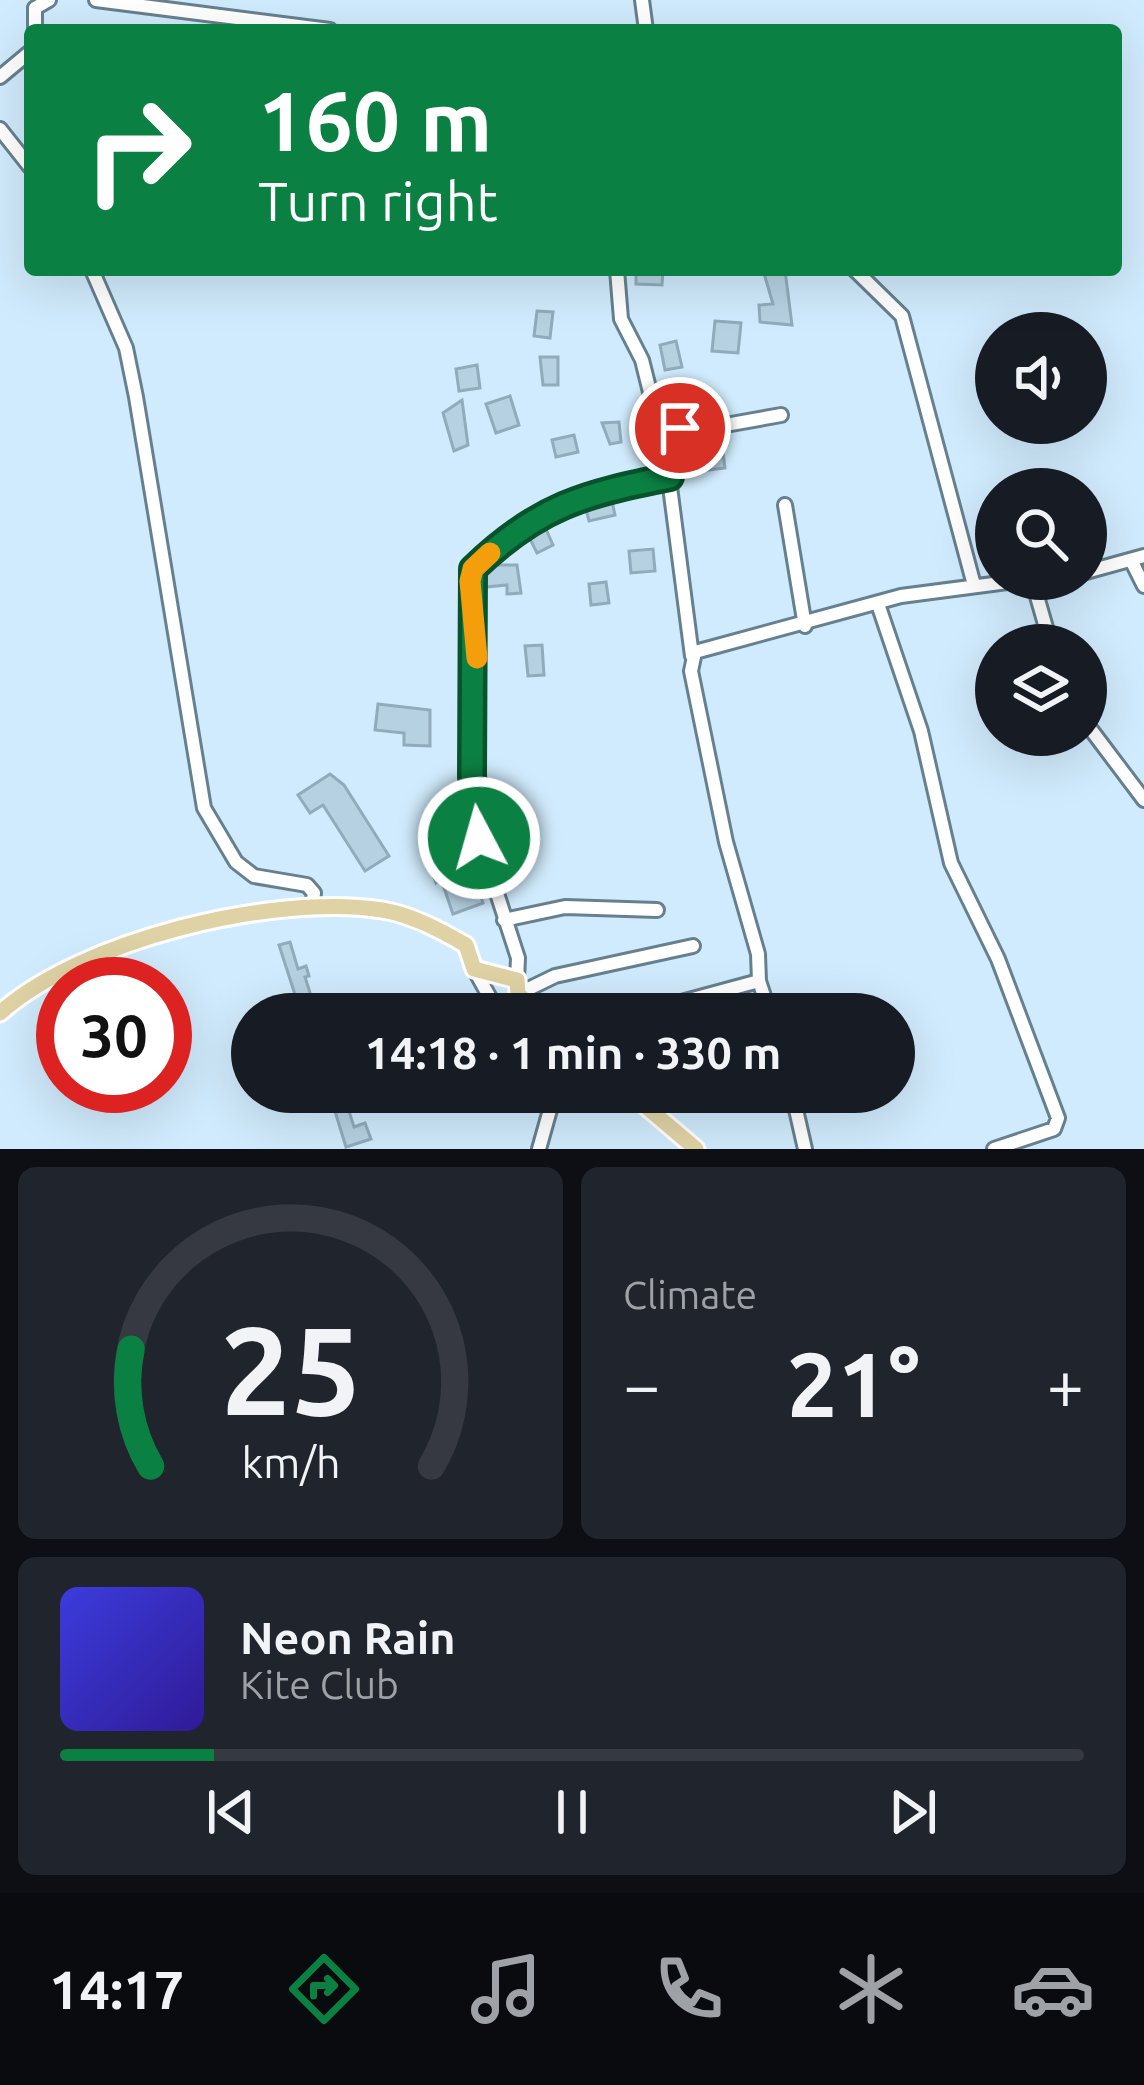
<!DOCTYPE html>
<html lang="en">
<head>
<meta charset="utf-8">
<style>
  :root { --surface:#171b24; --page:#20242c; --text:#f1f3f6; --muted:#9ea1a6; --line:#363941; --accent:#0b8043 }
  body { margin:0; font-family:Ubuntu,sans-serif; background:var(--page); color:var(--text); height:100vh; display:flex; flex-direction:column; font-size:45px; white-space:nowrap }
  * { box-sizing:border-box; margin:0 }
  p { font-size:39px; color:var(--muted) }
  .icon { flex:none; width:66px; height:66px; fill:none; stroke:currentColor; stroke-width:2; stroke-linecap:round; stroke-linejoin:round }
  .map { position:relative; height:1149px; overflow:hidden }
  .panel { display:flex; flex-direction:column; gap:18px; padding:18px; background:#0d0f14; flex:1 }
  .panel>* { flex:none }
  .banner { position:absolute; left:24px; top:24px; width:1098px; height:252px; border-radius:12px; box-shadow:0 12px 48px #0002; background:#0b8043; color:#fff; overflow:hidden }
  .fabs { position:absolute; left:975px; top:312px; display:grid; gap:24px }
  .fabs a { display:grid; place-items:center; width:132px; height:132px; border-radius:50%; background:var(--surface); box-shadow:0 12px 48px #0002; font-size:60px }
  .speed { position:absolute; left:36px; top:957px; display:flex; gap:24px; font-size:60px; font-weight:700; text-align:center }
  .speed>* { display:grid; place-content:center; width:156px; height:156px; border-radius:50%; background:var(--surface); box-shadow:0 12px 48px #0002; line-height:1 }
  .speed .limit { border:18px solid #d22; background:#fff; color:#111 }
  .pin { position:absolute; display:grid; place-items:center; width:102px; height:102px; color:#fff; margin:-51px; border:6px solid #fff; border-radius:50%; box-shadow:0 3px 12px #0007 }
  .me { position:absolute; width:132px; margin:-66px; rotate:354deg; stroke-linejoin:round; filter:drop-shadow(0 0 9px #0008) }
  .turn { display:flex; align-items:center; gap:42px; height:252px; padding:0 36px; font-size:54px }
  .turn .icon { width:156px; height:156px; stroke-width:2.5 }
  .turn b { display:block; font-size:84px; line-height:102px }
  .big { font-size:90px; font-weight:600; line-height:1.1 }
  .panel .tile { flex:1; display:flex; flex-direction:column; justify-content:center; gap:18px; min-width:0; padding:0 42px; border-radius:18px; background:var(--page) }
  .panel .dial { align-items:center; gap:0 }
  .dial svg { height:312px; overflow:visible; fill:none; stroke:var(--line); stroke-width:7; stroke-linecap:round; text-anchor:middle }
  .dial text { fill:var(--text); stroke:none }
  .song { display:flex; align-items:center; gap:36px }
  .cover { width:144px; height:144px; border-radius:18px; background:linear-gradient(135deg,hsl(240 70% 55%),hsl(250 70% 35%)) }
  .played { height:12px; border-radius:6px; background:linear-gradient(90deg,var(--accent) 15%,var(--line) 15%) }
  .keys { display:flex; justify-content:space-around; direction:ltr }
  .heat { display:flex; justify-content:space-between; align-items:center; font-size:66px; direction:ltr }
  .panel .tiles { flex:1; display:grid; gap:18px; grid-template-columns:1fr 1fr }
  .tile:last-child { grid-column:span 2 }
  .trip { position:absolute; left:231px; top:993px; width:684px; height:120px; border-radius:60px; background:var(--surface); box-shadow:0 12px 48px #0002; font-weight:600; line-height:120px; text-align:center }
  .dock { display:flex; height:192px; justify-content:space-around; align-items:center; background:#090b0e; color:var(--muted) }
  .dock .icon { width:84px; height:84px }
  .dock .on { color:var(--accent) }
  .dock b { font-size:54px; color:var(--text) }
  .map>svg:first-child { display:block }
</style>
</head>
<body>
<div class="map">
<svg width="1144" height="1149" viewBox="0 0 1144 1149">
  <rect width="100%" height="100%" fill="#d0ebfd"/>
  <path fill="#b6d1e2" stroke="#91abbb" stroke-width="3" d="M636,270H663L662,285L636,284Z
    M763,270H785L792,325L760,322L759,305L773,304Z
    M537,311L553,312L550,338L534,336Z
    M715,321L741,323L738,353L712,351Z
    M676,341L682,367L665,370L660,345Z
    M540,357H558V385H543Z
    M477,365L480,388L459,391L456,369Z
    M510,396L519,425L496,433L486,404Z
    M462,400L468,445L454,451L443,413Z
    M619,422L621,442L610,444L602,423Z
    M574,435L578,452L556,457L552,440Z
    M722,446L725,468L708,470L705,448Z
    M612,501L615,515L589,521L586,509Z
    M545,527L553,545L537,553L529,537Z
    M653,549L655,571L631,573L629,551Z
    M493,565H517L521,593L507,594V585L486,587L484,573Z
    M606,582L609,603L591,605L589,584Z
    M542,645L544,675L528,676L525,646Z
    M378,704L430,710V746L404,745V733L375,730Z
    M330,774L344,785L389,856L365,871L323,805L310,813L298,795Z
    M467,857L483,903L453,914L441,879L436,883L431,870Z
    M290,942L298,969L306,966L309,976L305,977L313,1002L299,1007L279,945Z
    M329,1092H343L354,1127L365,1123L371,1139L346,1147Z"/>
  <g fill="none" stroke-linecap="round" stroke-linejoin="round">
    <defs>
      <path id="minor" d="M96,0L330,30
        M642,0L646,30
        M35,30V8L49,0
        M0,77L30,52
        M0,129L30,167
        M92,270L126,348L136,397L204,808L236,862L254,876L307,885L314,893L312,906
        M617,270L621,319L642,360L666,456L692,656
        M855,270L902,316L974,585
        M659,426L703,429L781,415
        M785,505L805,626
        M1132,562L1144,586
        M1086,572L1144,556
        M1032,579L1051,645
        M878,604L921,731L951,863L998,959L1058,1118L1054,1129L994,1149
        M1086,723L1144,800
        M504,920L565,907L657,910
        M474,969L499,1014
        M517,980L518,958L479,838L473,776L477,669L473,569C538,506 584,495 670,477
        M759,981L770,1014
        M518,994L555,976L693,946
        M637,1014L759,981L758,954L726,842L691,671L695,652L901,596L1031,579
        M792,1092L805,1149
        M539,1149L555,1092"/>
      <path id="major" d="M0,1013C81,940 275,893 382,910C412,915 440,930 466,945L474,969L517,980L518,994L540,1014
        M629,1092L696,1149"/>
    </defs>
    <use href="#minor" stroke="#67808f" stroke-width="18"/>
    <use href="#major" stroke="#fff" stroke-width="21"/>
    <use href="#minor" stroke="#fff" stroke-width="12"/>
    <use href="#major" stroke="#dfd3a5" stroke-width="15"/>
  </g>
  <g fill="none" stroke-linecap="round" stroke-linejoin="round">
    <defs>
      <path id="route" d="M479,838L472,776L473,569C538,506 584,494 670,477L659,426L680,428"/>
    </defs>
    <use href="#route" stroke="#07532c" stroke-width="30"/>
    <use href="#route" stroke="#0b8043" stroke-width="21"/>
    <path stroke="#f59e0b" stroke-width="21" d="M477,658L470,581L473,569L490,553"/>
  </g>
</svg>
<div class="fabs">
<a><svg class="icon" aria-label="sound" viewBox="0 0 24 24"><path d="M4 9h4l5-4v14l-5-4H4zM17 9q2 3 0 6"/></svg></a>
<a><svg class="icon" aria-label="search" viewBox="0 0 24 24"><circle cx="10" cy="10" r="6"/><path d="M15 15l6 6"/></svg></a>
<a><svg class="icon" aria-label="layers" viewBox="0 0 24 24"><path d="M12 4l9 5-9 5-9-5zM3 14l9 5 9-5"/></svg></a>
</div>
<div class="speed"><div class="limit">30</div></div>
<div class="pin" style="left:680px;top:428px;background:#d93025"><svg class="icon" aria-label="arrive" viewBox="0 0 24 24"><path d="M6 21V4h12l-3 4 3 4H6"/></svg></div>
<svg class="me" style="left:479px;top:838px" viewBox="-20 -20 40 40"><circle r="17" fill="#0b8043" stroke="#fff" stroke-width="3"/><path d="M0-11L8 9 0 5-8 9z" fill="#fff"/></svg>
<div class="trip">14:18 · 1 min · 330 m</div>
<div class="banner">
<div class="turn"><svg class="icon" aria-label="right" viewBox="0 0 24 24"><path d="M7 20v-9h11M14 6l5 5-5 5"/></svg><div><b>160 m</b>Turn right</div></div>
</div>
</div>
<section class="panel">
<div class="tiles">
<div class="tile dial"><svg viewBox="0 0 100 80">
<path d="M14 69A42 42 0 1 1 86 69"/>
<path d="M14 69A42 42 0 0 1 9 39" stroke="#0b8043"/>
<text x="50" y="56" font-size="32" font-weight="700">25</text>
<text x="50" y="72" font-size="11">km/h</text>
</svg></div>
<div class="tile"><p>Climate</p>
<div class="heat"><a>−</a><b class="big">21°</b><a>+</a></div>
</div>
<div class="tile">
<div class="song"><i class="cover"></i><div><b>Neon Rain</b><p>Kite Club</p></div></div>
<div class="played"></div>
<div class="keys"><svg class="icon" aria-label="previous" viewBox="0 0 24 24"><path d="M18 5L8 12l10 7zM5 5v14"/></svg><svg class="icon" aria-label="pause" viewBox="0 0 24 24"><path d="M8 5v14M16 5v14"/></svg><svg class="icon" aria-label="next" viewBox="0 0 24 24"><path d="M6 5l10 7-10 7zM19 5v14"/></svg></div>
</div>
</div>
</section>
<nav class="dock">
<b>14:17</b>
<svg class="icon on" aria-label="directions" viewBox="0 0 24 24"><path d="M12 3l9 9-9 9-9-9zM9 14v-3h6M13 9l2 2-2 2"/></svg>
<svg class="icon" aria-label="music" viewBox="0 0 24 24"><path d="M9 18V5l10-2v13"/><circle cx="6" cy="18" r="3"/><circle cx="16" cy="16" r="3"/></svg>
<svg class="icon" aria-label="phone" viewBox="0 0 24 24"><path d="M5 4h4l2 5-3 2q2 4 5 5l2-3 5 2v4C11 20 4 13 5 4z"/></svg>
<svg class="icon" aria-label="climate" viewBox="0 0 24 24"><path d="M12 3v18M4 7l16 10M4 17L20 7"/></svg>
<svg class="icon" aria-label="car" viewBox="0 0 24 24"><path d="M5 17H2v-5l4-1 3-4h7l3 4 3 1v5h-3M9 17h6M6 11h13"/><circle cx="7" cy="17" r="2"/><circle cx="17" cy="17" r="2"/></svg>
</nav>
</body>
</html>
